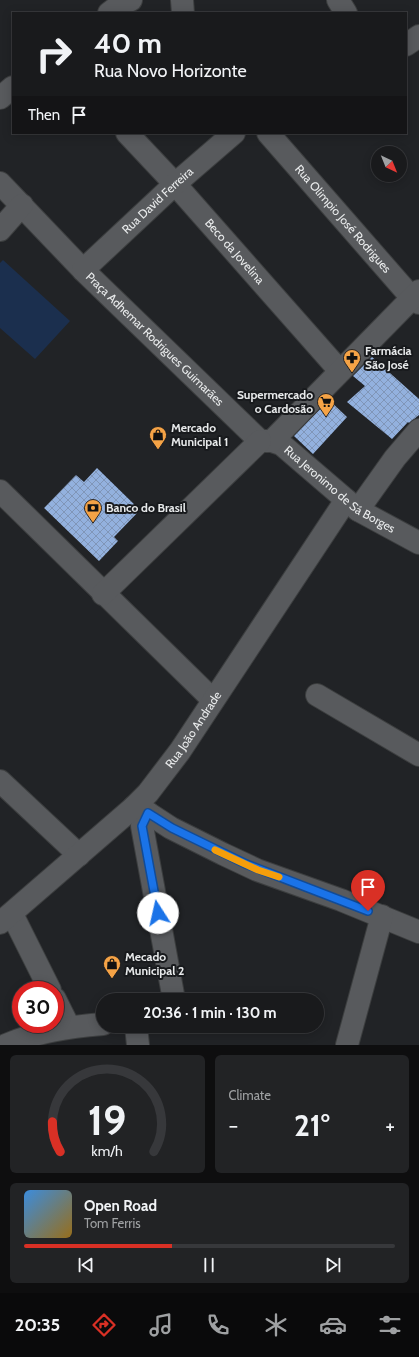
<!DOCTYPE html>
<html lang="en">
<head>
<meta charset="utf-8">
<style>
  :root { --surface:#191a1c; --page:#222325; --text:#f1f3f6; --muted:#9fa1a3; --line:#37383b; --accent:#d93025 }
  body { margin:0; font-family:Cabin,sans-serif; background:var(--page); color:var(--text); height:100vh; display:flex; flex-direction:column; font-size:15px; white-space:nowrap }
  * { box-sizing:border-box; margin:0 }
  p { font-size:13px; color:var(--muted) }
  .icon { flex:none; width:22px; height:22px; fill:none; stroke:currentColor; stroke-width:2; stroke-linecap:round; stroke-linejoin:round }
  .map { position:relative; height:1045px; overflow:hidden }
  .drawer { display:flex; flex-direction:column; gap:10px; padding:10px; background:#0e0e0f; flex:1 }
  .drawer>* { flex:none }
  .guide { position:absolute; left:12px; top:12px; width:395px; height:122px; border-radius:0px; box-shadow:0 2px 10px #0003,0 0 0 1px var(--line); background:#191a1c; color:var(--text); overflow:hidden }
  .needle { width:26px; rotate:137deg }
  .fabs { position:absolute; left:371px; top:146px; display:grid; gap:8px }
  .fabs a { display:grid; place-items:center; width:36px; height:36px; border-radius:50%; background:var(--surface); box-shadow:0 2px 10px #0003,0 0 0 1px var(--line); font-size:20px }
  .speed { position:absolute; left:12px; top:981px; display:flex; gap:8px; font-size:20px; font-weight:700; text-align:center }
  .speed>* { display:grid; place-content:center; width:52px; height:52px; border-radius:50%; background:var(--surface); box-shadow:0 2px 10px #0003,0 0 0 1px var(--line); line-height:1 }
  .speed .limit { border:6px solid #d22; background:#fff; color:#111 }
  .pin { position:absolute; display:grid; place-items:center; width:34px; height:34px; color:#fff; margin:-41px -17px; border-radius:50% 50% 50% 0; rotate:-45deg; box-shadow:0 0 4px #0007 }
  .pin .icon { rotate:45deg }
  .me { position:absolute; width:44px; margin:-22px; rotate:350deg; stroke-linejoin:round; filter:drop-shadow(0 0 3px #0008) }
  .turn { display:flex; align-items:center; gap:14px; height:84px; padding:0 16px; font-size:18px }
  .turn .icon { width:52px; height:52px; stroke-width:2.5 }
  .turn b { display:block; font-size:28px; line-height:34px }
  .then { display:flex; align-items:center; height:38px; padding:0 16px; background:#0003; gap:8px; font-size:15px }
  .big { font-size:30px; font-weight:700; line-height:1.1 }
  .drawer .tile { flex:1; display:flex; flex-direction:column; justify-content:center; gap:6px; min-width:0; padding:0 14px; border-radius:6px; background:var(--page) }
  .drawer .dial { align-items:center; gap:0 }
  .dial svg { height:104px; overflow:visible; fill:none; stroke:var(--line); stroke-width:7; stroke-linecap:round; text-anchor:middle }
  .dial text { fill:var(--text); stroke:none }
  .song { display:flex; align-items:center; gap:12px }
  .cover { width:48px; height:48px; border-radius:6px; background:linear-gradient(135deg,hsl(210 70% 55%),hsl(40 70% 35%)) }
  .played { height:4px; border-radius:2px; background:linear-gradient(90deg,var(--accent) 40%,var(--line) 40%) }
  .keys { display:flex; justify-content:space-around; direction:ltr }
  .heat { display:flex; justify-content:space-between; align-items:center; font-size:22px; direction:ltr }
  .drawer .tiles { flex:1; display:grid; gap:10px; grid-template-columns:1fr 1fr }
  .tile:last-child { grid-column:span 2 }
  .trip { position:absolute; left:96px; top:993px; width:228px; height:40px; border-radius:20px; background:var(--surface); box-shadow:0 2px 10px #0003,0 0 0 1px var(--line); font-weight:700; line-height:40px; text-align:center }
  .dock { display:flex; height:64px; justify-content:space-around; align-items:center; background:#0a0a0b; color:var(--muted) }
  .dock .icon { width:28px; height:28px }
  .dock .on { color:var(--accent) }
  .dock b { font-size:18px; color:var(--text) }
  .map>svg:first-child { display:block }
</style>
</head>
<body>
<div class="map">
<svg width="419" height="1045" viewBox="0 0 419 1045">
  <defs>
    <pattern id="building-cross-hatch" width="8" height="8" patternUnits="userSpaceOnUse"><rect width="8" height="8" fill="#93b1de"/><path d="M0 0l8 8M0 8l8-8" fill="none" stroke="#8096b8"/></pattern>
  </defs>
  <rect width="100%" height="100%" fill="#212326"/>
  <path fill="#1b2f4e" d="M3,260L70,321L35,359L0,328V263Z"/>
  <path fill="url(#building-cross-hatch)" d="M372,357L419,399V415L409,423L408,422L392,439L347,402L365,386L353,376Z
    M329,400L347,417L313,454L294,436Z
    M97,468L140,510L114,537L118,541L99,561L44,508L76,475L84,482Z"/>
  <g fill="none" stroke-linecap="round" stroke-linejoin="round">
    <defs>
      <g id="minor">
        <path d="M182,0L183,13"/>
        <path d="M338,0L346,13"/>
        <path d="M109,13L121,4L131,0"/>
        <path d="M406,45L419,36"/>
        <path d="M0,98L13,87"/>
        <path id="s1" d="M127,133L175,184L340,371"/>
        <path id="s2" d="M268,133L412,298L419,303"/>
        <path id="s3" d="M0,183L83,270L260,441"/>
        <path d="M0,230L22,205"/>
        <path id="s4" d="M83,270L175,184L234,133"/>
        <path id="s5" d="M260,441H272L281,444L358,510L419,543"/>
        <path d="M272,441L419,291"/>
        <path d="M0,491L213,700"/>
        <path d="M358,510L395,458L419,430"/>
        <path d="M103,594L260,441"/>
        <path d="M317,695L419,755"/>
        <path d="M0,781L79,855"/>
        <path d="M134,807L148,813L171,828L223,854L257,870L341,900L419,932"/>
        <path d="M148,813L142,826L174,1000"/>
        <path d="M12,914L50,990"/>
        <path id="s6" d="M0,923L134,807L148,793L180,751L346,500"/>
        <path d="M55,999L69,1027"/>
        <path d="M136,1026L138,1045"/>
        <path d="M6,1045C39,1031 68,1027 103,1024"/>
        <path d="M347,1045L382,916"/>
      </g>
    </defs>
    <use href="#minor" stroke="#3c3e3f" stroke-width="24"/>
    <use href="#minor" stroke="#585a5d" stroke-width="22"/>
  </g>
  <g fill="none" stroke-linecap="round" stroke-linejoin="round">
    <defs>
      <path id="route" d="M158,913L142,826L148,813L172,828L246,864L368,911"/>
    </defs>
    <use href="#route" stroke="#114b97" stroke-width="10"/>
    <use href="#route" stroke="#1a73e8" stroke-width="7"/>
    <path stroke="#f59e0b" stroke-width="7" d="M215,850L258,870L279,877"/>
  </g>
  <defs>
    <symbol id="pharmacy-pin" viewBox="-11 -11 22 30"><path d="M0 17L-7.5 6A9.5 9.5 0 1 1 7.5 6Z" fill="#f5a346" stroke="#181a1d"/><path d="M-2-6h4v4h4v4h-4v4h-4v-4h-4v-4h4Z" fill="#111"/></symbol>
    <symbol id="supermarket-pin" viewBox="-11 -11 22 30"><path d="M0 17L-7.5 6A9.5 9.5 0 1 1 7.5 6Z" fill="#f5a346" stroke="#181a1d"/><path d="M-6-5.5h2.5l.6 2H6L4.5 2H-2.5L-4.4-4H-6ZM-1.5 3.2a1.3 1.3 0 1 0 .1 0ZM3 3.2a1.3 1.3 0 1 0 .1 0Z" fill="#111"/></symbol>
    <symbol id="shop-pin" viewBox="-11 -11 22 30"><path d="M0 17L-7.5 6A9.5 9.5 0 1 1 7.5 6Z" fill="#f5a346" stroke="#181a1d"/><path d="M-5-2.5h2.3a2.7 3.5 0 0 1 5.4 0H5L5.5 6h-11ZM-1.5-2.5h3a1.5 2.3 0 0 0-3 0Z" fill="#111"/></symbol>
    <symbol id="bank-pin" viewBox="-11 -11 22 30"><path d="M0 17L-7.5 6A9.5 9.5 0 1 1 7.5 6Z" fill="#f5a346" stroke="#181a1d"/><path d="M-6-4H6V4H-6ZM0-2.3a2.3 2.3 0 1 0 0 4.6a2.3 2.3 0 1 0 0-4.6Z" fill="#111"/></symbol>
  </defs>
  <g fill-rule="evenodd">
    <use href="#pharmacy-pin" x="342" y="348" width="20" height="27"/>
    <use href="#supermarket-pin" x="316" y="392" width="20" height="27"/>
    <use href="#shop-pin" x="148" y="425" width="20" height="27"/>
    <use href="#bank-pin" x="83" y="498" width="20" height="27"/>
    <use href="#shop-pin" x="102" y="954" width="20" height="27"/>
  </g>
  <g text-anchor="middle" stroke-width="4" stroke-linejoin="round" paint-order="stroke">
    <g font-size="12" fill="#e8eaeb" stroke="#181a1d">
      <text dy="4" stroke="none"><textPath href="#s4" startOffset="102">Rua David Ferreira</textPath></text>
      <text dy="4" stroke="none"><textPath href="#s2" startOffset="114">Rua Olimpio José Rodrigues</textPath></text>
      <text dy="4" stroke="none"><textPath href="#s1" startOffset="160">Beco da Jovelina</textPath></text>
      <text dy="4" stroke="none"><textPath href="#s3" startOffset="220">Praça Adhemar Rodrigues Guimarães</textPath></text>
      <text dy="4" stroke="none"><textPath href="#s5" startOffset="96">Rua Jeronimo de Sá Borges</textPath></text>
      <text dy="4" stroke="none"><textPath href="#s6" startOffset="275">Rua João Andrade</textPath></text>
    </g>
    <g font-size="12" font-weight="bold" fill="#e8eaeb" stroke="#181a1d" text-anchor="start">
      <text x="365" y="355">Farmácia<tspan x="365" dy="14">São José</tspan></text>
      <text x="313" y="399" text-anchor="end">Supermercado<tspan x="313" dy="14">o Cardosão</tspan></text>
      <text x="171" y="432">Mercado<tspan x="171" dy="14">Municipal 1</tspan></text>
      <text x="106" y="512">Banco do Brasil</text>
      <text x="125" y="961">Mecado<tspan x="125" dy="14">Municipal 2</tspan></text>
    </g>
  </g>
</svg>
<div class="fabs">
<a><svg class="needle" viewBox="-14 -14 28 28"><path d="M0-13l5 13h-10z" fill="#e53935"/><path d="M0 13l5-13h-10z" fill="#9fa1a3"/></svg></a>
</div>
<div class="speed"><div class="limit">30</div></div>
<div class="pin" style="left:368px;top:911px;background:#d93025"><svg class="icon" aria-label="arrive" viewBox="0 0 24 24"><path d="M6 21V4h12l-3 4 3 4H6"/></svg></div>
<svg class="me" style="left:158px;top:913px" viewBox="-20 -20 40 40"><circle r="19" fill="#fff"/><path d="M0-13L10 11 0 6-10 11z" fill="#1a73e8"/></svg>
<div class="trip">20:36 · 1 min · 130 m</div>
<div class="guide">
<div class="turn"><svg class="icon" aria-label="right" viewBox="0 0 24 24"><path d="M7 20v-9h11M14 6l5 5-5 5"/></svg><div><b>40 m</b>Rua Novo Horizonte</div></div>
<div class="then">Then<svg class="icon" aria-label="arrive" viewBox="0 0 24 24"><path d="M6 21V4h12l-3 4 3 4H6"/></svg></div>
</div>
</div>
<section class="drawer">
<div class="tiles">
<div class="tile dial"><svg viewBox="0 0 100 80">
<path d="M14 69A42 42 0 1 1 86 69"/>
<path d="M14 69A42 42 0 0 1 8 46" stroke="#d93025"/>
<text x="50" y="56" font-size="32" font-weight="700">19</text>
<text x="50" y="72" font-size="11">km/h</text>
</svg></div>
<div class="tile"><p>Climate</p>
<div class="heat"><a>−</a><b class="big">21°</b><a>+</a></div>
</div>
<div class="tile">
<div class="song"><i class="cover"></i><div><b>Open Road</b><p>Tom Ferris</p></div></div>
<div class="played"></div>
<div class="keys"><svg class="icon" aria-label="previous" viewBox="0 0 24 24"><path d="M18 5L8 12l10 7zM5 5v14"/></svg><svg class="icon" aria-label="pause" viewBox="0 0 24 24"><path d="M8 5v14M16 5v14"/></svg><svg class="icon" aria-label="next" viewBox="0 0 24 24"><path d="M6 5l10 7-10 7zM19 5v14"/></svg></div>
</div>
</div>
</section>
<nav class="dock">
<b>20:35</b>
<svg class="icon on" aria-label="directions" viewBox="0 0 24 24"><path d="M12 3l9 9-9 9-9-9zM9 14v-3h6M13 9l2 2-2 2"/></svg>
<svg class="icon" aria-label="music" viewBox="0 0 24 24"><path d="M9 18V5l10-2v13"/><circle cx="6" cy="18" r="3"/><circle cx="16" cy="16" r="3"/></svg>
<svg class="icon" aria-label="phone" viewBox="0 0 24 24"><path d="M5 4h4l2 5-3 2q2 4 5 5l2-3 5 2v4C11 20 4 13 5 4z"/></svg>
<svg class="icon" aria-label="climate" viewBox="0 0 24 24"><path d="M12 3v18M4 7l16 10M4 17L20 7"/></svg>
<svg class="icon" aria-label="car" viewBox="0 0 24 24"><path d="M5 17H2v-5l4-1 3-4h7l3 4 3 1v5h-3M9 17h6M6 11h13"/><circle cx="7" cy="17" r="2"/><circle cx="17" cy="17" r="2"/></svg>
<svg class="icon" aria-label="filters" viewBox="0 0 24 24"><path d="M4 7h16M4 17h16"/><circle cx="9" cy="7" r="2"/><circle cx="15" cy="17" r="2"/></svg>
</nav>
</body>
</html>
